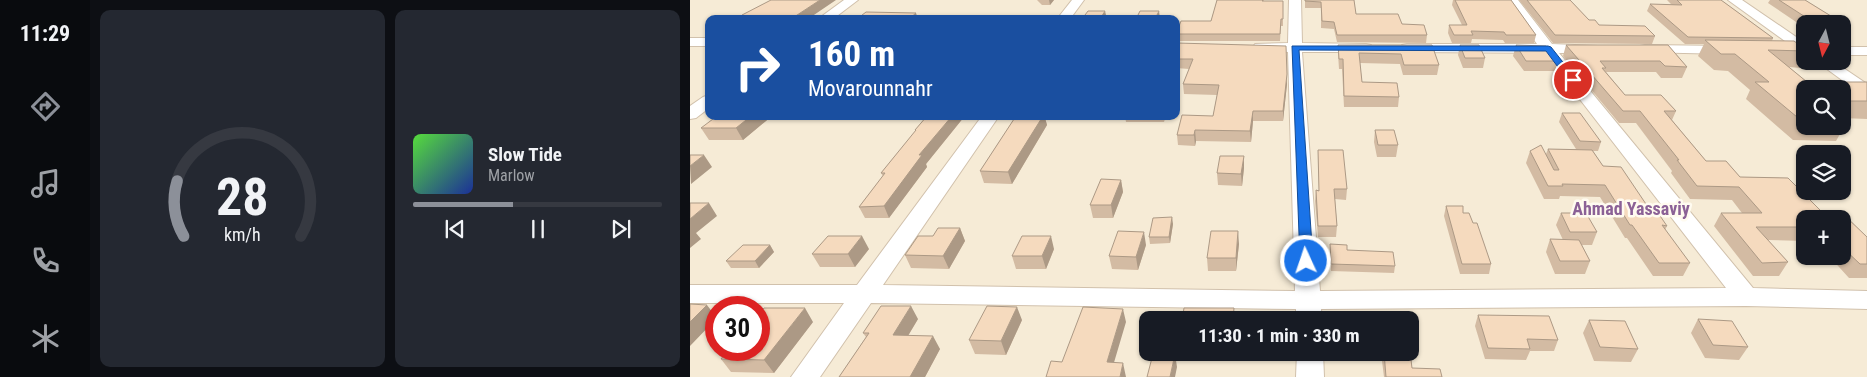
<!DOCTYPE html>
<html lang="en">
<head>
<meta charset="utf-8">
<style>
  :root { --surface:#171b24; --page:#242831; --text:#f1f3f6; --muted:#9ea1a6; --line:#363941; --accent:#8c9099 }
  body { margin:0; font-family:"Roboto Condensed",sans-serif; background:var(--page); color:var(--text); height:100vh; display:flex; flex-direction:column; font-size:19px; white-space:nowrap }
  * { box-sizing:border-box; margin:0 }
  p { font-size:16px; color:var(--muted) }
  .icon { flex:none; width:28px; height:28px; fill:none; stroke:currentColor; stroke-width:2; stroke-linecap:round; stroke-linejoin:round }
  .map { position:relative; flex:1; overflow:hidden }
  .panel { display:flex; flex-direction:column; gap:10px; padding:10px; background:#0d0f14; width:600px }
  .panel>* { flex:none }
  .guide { position:absolute; left:15px; top:15px; width:475px; height:105px; border-radius:10px; box-shadow:0 1px 4px #0004; background:#1a4fa0; color:#fff; overflow:hidden }
  .needle { width:32px; rotate:187deg }
  .buttons { position:absolute; left:1106px; top:15px; display:grid; gap:10px }
  .buttons a { display:grid; place-items:center; width:55px; height:55px; border-radius:10px; background:var(--surface); box-shadow:0 1px 4px #0004; font-size:25px }
  .speed { position:absolute; left:15px; top:296px; display:flex; gap:10px; font-size:25px; font-weight:700; text-align:center }
  .speed>* { display:grid; place-content:center; width:65px; height:65px; border-radius:50%; background:var(--surface); box-shadow:0 1px 4px #0004; line-height:1 }
  .speed .limit { border:8px solid #d22; background:#fff; color:#111 }
  .pin { position:absolute; display:grid; place-items:center; width:42px; height:42px; color:#fff; margin:-21px; border:2px solid #fff; border-radius:50%; box-shadow:0 1px 5px #0007 }
  .me { position:absolute; width:55px; margin:-28px; rotate:357deg; stroke-linejoin:round; filter:drop-shadow(0 0 4px #0008) }
  .turn { display:flex; align-items:center; gap:18px; height:105px; padding:0 20px; font-size:22px }
  .turn .icon { width:65px; height:65px; stroke-width:2.5 }
  .turn b { display:block; font-size:35px; line-height:42px }
  .panel .widget { flex:1; display:flex; flex-direction:column; justify-content:center; gap:8px; min-width:0; padding:0 18px; border-radius:10px; background:var(--page) }
  .panel .dial { align-items:center; gap:0 }
  .dial svg { height:130px; overflow:visible; fill:none; stroke:var(--line); stroke-width:7; stroke-linecap:round; text-anchor:middle }
  .dial text { fill:var(--text); stroke:none }
  .song { display:flex; align-items:center; gap:15px }
  .cover { width:60px; height:60px; border-radius:8px; background:linear-gradient(135deg,hsl(110 70% 55%),hsl(230 70% 35%)) }
  .played { height:5px; border-radius:2px; background:linear-gradient(90deg,var(--accent) 40%,var(--line) 40%) }
  .keys { display:flex; justify-content:space-around; direction:ltr }
  .panel .tiles { flex:1; display:grid; gap:10px; grid-template-columns:repeat(2,1fr) }
  .trip { position:absolute; left:449px; top:311px; width:280px; height:50px; border-radius:10px; background:var(--surface); box-shadow:0 1px 4px #0004; font-weight:700; line-height:50px; text-align:center }
  main { display:flex; flex:1; min-height:0 }
  .tabs { display:flex; flex-direction:column; width:90px; justify-content:space-around; align-items:center; background:#090b0e; color:var(--muted) }
  .tabs .icon { width:35px; height:35px }
  .tabs .active { color:var(--accent) }
  .tabs b { font-size:22px; color:var(--text) }
  .map>svg:first-child { display:block }
</style>
</head>
<body>
<main>
<nav class="tabs">
<b>11:29</b>
<svg class="icon active" aria-label="directions" viewBox="0 0 24 24"><path d="M12 3l9 9-9 9-9-9zM9 14v-3h6M13 9l2 2-2 2"/></svg>
<svg class="icon" aria-label="music" viewBox="0 0 24 24"><path d="M9 18V5l10-2v13"/><circle cx="6" cy="18" r="3"/><circle cx="16" cy="16" r="3"/></svg>
<svg class="icon" aria-label="phone" viewBox="0 0 24 24"><path d="M5 4h4l2 5-3 2q2 4 5 5l2-3 5 2v4C11 20 4 13 5 4z"/></svg>
<svg class="icon" aria-label="climate" viewBox="0 0 24 24"><path d="M12 3v18M4 7l16 10M4 17L20 7"/></svg>
</nav>
<section class="panel">
<div class="tiles">
<div class="widget dial"><svg viewBox="0 0 100 80">
<path d="M14 69A42 42 0 1 1 86 69"/>
<path d="M14 69A42 42 0 0 1 10 35" stroke="#8c9099"/>
<text x="50" y="56" font-size="32" font-weight="700">28</text>
<text x="50" y="72" font-size="11">km/h</text>
</svg></div>
<div class="widget">
<div class="song"><i class="cover"></i><div><b>Slow Tide</b><p>Marlow</p></div></div>
<div class="played"></div>
<div class="keys"><svg class="icon" aria-label="previous" viewBox="0 0 24 24"><path d="M18 5L8 12l10 7zM5 5v14"/></svg><svg class="icon" aria-label="pause" viewBox="0 0 24 24"><path d="M8 5v14M16 5v14"/></svg><svg class="icon" aria-label="next" viewBox="0 0 24 24"><path d="M6 5l10 7-10 7zM19 5v14"/></svg></div>
</div>
</div>
</section>
<div class="map">
<svg width="1177" height="377" viewBox="0 0 1177 377">
  <rect width="100%" height="100%" fill="#fef8e8"/>
  <path fill="#f6ebd6" fill-rule="evenodd" d="M0,0H1177V377H0ZM19,19H486V116H19ZM1115,24H1152V61H1115ZM1115,89H1152V126H1115ZM1115,154H1152V191H1115ZM1115,219H1152V256H1115ZM26,308H69V350H26ZM458,320H720V352H458Z"/>
  <g fill="none" stroke-linecap="round" stroke-linejoin="round">
    <defs>
      <path id="minor" d="M154,0H168L143,19H128Z
        M382,0H394L380,19H367Z
        M599,0H611L612,43L676,44L681,45L683,48L681,51L676,52H612L630,291L1036,288L854,53L717,52L712,51L710,48L712,45L717,44H847L816,0H828L862,44L908,46L910,49L908,52L903,53H869L1063,288L1177,291V309L1056,306L631,309L632,320H606V309L181,303L130,377H101L154,303H0V285H167L292,116H309L193,285L605,291L598,52L565,50L563,47L565,44L598,43Z
        M1038,0H1052L1115,43V53L1110,52Z
        M0,38H19V46H0Z
        M955,45L1038,46L1043,47L1045,50L1043,53L1038,54L950,52L948,49L950,46Z
        M1152,47H1177V55H1152Z
        M1126,61H1143L1177,84V96L1171,94Z
        M19,95V108L6,118L0,119V106L13,97Z
        M607,352H633L634,377H606Z"/>
    </defs>
    <use href="#minor" stroke="#d1c1ac" stroke-width="2"/>
    <use href="#minor" fill="#fff" fill-rule="evenodd"/>
  </g>
  <path fill="#d3bba3" d="M347,0H364L360,5H352Z
    M527,0H574V1H593V26H591L590,41H486V32L521,21Z
    M615,0H664L666,14L712,24L737,35L736,43L647,42L644,29L631,28V8H615Z
    M763,0H821L846,35L844,43H815L813,40L782,39L781,43H762L758,33L759,25H772L762,5Z
    M829,0H880L899,20L909,25L965,36L962,44L863,43Z
    M977,0H1031L1083,38L1082,41L1115,49V58L1110,68L1099,67L1117,82H1177V119L1152,118V89H1115V126H1152V119L1157,122L1146,141L1103,140L1056,99L1060,90L1038,71L1024,70L1008,56L1014,44H995L957,11L960,4L982,5Z
    M1080,0H1115L1149,21L1147,24H1115V28L1078,3Z
    M486,43L597,84L593,121H563L561,142L506,141L505,146L488,145L487,135L523,116L527,95L494,94L493,84L499,69L486,68Z
    M648,45H742L749,65L747,75H713L710,64L670,63L672,82L709,97L708,107H654L652,69H649L648,54Z
    M770,45L795,58L793,68H773L768,55Z
    M826,45L868,61L865,71H834L823,56Z
    M876,45H978L997,67L992,78H971L966,72H916L935,95H971L986,111L982,120L1016,161H1036L1050,177L1098,178L1132,212H1151L1177,237V278H1159L1139,256H1152V219H1115V241L1078,240L1098,262L1089,276H1063L1024,226L1031,213H1052L1042,200L1000,199L981,173L982,171L946,123H929L873,56Z
    M872,113L911,142L908,151H903L913,166L977,226L975,230L1000,263L993,276H963L937,238H935L910,197L870,196L869,199H854L836,163L840,151L856,154L858,149H886L869,122Z
    M82,116L53,140H19L11,128Z
    M237,116H290L289,117H274L236,164L237,167L199,218H175L169,207L193,176L191,173L225,132V130Z
    M326,116H356L355,118L357,125L322,184L294,183L290,171Z
    M435,116H476L474,122H436Z
    M685,130L708,145L706,157H687L684,142Z
    M628,150L657,189L656,200L645,199L647,226L646,237H628L625,201L626,190H629Z
    M554,168L552,186L528,185L527,173Z
    M431,180L433,192L423,218H403L400,205Z
    M756,206L773,213L783,223L801,264L799,274H770L754,216Z
    M871,213L907,232L902,245H892L900,261L895,274H865L856,252L860,239L873,240L866,225Z
    M483,224L480,243L460,244L459,237Z
    M270,228L275,241L259,269L221,268L215,255L243,236Z
    M549,244L546,271H518L517,258Z
    M640,244L705,266L704,273L641,271Z
    M80,245L84,252L69,268H41L36,261Z
    M456,245L448,270L422,269L419,256Z
    M179,249L165,267H130L122,254Z
    M364,249L356,269H326L322,256Z
    M788,315L868,340L864,351H840L836,360L795,359L785,326Z
    M228,319L218,336L250,349L235,377H149L176,337L173,333Z
    M1008,319L1058,347L1049,360L1015,358L1001,333Z
    M332,320L316,355L285,354L279,340Z
    M899,320L948,349L941,362L904,361L893,333Z
    M123,322L84,373L41,372L31,359Z
    M490,352H542L541,356H490Z
    M683,352H720L722,368L752,377H694L692,361H684Z"/>
  <path fill="#ac9985" d="M130,0H146L118,19H101Z
    M359,0H364L360,5Z
    M415,11L417,19H410Z
    M469,11L470,19H465Z
    M226,13L228,19H219Z
    M597,74V84L593,121V111Z
    M563,111V121L561,142L560,131Z
    M61,116H82L53,140L46,128Z
    M262,116H274V117L236,164L237,167L199,218L194,206L229,155Z
    M349,116H356L355,118L357,125L322,184L318,172Z
    M505,130L506,141L505,146L504,135Z
    M14,155L22,167L1,184L0,166Z
    M554,156V168L552,186L551,174Z
    M431,180L433,192L423,218L421,205Z
    M19,203L27,216L6,233L11,239L0,248V219Z
    M482,217L483,224L480,243L479,237Z
    M270,228L275,241L259,269L253,256Z
    M548,231L549,244L546,271V258Z
    M454,232L456,245L448,270L446,257Z
    M172,236L179,249L165,267L158,254Z
    M361,236L364,249L356,269L352,256Z
    M80,245L84,252L69,268L65,261Z
    M17,305L26,317V319L0,346V322Z
    M221,306L228,319L210,349L203,335Z
    M327,307L332,320L316,355L311,341Z
    M115,308L123,322L84,373L74,360Z
    M433,309L436,322L420,376L417,362Z
    M243,336L250,349L235,377H220Z
    M485,354L487,367L485,377H480Z
    M433,363L436,377H430Z"/>
  <path fill="#f5dabe" stroke="#ac9985" d="M81,0H130L101,19H54L52,15Z
    M527,0H573L572,1H593V19H591L590,34H486L491,21H521Z
    M615,0H664L666,14H708L712,24L734,25L737,35H647L644,22L632,21L631,2L615,1Z
    M765,0H821L846,35H816L814,32L781,31L783,35H764L759,25H777Z
    M837,0H880L899,20H905L909,25L955,26L965,36L865,35Z
    M987,0H1031L1083,38L998,37L960,4L992,5Z
    M1089,0H1115L1149,21L1120,20Z
    M398,11H415L410,19H392Z
    M450,11H469L465,19H446Z
    M176,12L226,13L219,19H167Z
    M331,16L334,19H328Z
    M1015,40L1104,41L1115,49V51L1078,50L1117,82H1177V101H1152V89H1115V122H1113L1065,82H1079L1045,54H1031Z
    M486,43L596,46L597,74L593,111H563L560,131L505,130L504,135H487L492,115L523,116L529,85L493,84L503,59H486Z
    M648,45H742L749,65H714L711,54L669,53L672,82L707,83L709,97L654,96L653,59H649Z
    M770,45H789L795,58H775Z
    M826,45L856,46L868,61H836Z
    M876,45H978L997,67L975,66L970,61H910L916,68H912L935,95H971L986,111H974L1016,161H1036L1050,177L1098,178L1132,212H1151L1177,237V264H1170L1152,247V219H1115V227H1066L1098,262L1072,263L1031,213H1072L1049,187L1007,186L987,160H989L950,111H933Z
    M872,113H890L911,142L890,141Z
    M27,116H61L46,128H11Z
    M237,116H262L229,155H232L194,206L169,207L195,173H191L226,130H225Z
    M326,116H353L318,172L290,171Z
    M685,130H704L708,145H688Z
    M851,145L864,170H869L858,149L902,150L913,166L931,167L960,210H966L977,226L972,225L1000,263H969L942,225H940L915,185L872,184L873,186H858L840,151Z
    M628,150H653L657,189H644L647,226H628L626,190L629,191Z
    M0,155H14L0,166Z
    M530,156H554L551,174L527,173Z
    M411,179L431,180L421,205H400Z
    M0,203H19L0,219Z
    M756,206H773V213H779L783,223H787L801,264H772Z
    M871,213H896L907,232H880Z
    M482,217L479,237H459L463,218Z
    M248,228H270L253,256L215,255L228,236H243Z
    M428,231L454,232L446,257L419,256Z
    M521,231H548L546,258H517Z
    M138,236H172L158,254H122Z
    M332,236H361L352,256H322Z
    M860,239L889,240L900,261H870Z
    M640,244L657,245V250L703,252L705,266L641,264Z
    M53,245H80L65,261H36Z
    M0,304L17,305L0,322Z
    M191,306H221L203,335L243,336L220,377H149L179,333H173Z
    M297,306L327,307L311,341L279,340Z
    M393,307L433,309L417,362L433,363L430,377H356L361,361L372,362Z
    M74,308H115L74,360L31,359L38,350H69V314Z
    M494,308H544L543,320H492Z
    M682,314L714,315L715,320H682Z
    M788,315L859,316L868,340L837,339L840,349L798,348Z
    M1008,319L1042,321L1058,347L1023,345Z
    M899,320L935,321L948,349L910,347Z
    M694,352H720L722,368L750,369L752,377H696Z
    M463,354H485L480,377H457Z"/>
  <path fill="#1a73e8" stroke="#114b97" d="M602,46H858L861,47L887,80L883,82H879L856,51L609,50L623,261L621,265H612L610,261Z"/>
  <g text-anchor="middle" stroke-width="5" stroke-linejoin="round" paint-order="stroke">
    <g font-size="18" font-weight="bold" fill="#8b6196" stroke="#fffbf0">
      <text x="941" y="215">Ahmad Yassaviy</text>
    </g>
  </g>
</svg>
<div class="buttons">
<a><svg class="needle" viewBox="-14 -14 28 28"><path d="M0-13l5 13h-10z" fill="#e53935"/><path d="M0 13l5-13h-10z" fill="#9ea1a6"/></svg></a>
<a><svg class="icon" aria-label="search" viewBox="0 0 24 24"><circle cx="10" cy="10" r="6"/><path d="M15 15l6 6"/></svg></a>
<a><svg class="icon" aria-label="layers" viewBox="0 0 24 24"><path d="M12 4l9 5-9 5-9-5zM3 14l9 5 9-5"/></svg></a>
<a>+</a>
</div>
<div class="speed"><div class="limit">30</div></div>
<div class="pin" style="left:883px;top:80px;background:#d93025"><svg class="icon" aria-label="arrive" viewBox="0 0 24 24"><path d="M6 21V4h12l-3 4 3 4H6"/></svg></div>
<svg class="me" style="left:616px;top:261px" viewBox="-20 -20 40 40"><circle r="17" fill="#1a73e8" stroke="#fff" stroke-width="3"/><path d="M0-11L8 9 0 5-8 9z" fill="#fff"/></svg>
<div class="trip">11:30 · 1 min · 330 m</div>
<div class="guide">
<div class="turn"><svg class="icon" aria-label="right" viewBox="0 0 24 24"><path d="M7 20v-9h11M14 6l5 5-5 5"/></svg><div><b>160 m</b>Movarounnahr</div></div>
</div>
</div>
</main>
</body>
</html>
